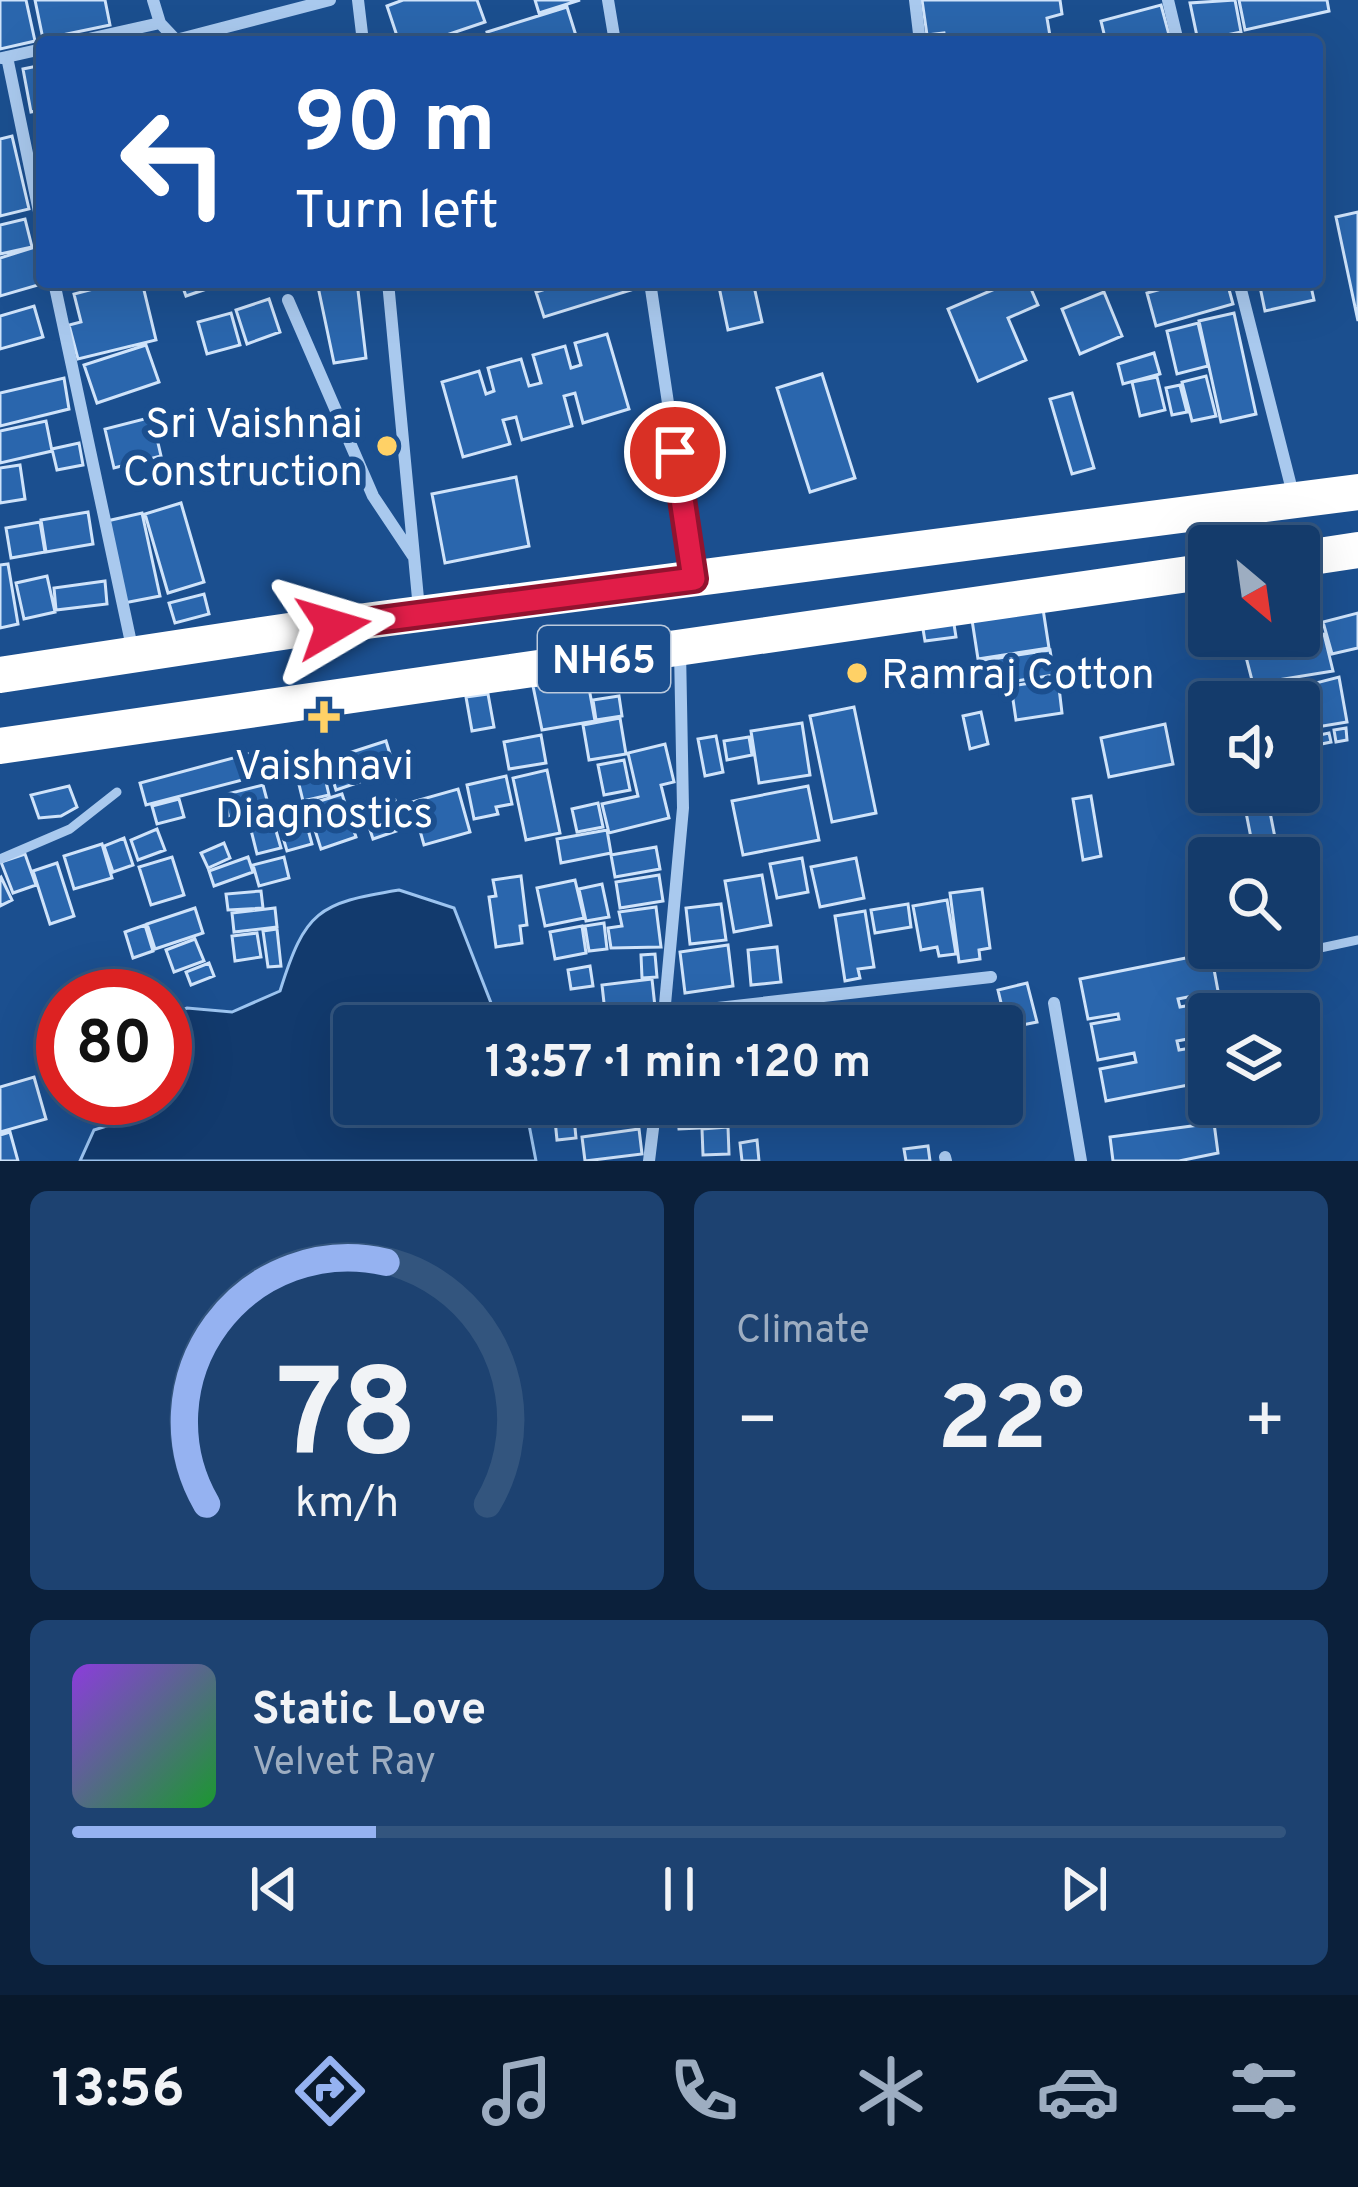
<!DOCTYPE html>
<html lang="en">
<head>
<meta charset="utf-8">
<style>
  :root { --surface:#143b6b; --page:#1d4271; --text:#f1f3f6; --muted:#9dadc1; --line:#33557e; --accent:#95b2f1 }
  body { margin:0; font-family:Overpass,sans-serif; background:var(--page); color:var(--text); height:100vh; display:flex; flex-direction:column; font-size:45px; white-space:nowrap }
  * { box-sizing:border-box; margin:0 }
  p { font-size:39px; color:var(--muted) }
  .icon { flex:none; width:66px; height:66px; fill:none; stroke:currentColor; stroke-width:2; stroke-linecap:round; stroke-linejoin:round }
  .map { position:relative; height:1161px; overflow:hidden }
  .panel { display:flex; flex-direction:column; gap:30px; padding:30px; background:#0b203b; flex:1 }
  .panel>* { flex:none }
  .top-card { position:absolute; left:36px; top:36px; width:1287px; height:252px; border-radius:12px; box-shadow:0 12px 48px #0002,0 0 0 3px var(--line); background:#1a4fa0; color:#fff; overflow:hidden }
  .needle { width:78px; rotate:151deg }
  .controls { position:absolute; left:1188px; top:525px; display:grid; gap:24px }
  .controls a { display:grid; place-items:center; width:132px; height:132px; border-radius:12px; background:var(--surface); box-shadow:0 12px 48px #0002,0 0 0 3px var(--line); font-size:60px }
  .speed { position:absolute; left:36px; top:969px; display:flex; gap:24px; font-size:60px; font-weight:700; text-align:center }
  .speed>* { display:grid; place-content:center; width:156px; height:156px; border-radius:50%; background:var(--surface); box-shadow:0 12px 48px #0002,0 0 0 3px var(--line); line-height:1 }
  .speed .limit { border:18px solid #d22; background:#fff; color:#111 }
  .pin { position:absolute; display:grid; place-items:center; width:102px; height:102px; color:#fff; margin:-51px; border:6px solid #fff; border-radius:50%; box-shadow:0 3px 12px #0007 }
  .me { position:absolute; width:132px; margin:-66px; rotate:83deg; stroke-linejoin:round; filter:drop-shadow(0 0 9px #0008) }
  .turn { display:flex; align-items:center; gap:42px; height:252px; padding:0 60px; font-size:54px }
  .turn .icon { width:156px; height:156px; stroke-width:2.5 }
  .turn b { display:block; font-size:84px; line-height:102px }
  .big { font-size:90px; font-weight:700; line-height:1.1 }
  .panel .widget { flex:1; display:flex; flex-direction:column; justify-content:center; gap:18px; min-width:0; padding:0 42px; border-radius:18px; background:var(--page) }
  .panel .dial { align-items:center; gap:0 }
  .dial svg { height:312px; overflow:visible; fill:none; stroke:var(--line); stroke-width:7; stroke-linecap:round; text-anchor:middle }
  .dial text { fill:var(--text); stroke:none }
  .song { display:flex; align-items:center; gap:36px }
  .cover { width:144px; height:144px; border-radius:18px; background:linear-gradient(135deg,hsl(270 70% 55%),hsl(130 70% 35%)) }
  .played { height:12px; border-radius:6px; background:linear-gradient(90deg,var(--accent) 25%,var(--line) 25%) }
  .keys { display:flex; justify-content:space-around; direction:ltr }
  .heat { display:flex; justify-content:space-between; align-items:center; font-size:66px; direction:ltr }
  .panel .tiles { flex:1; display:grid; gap:30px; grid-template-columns:1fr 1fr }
  .widget:last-child { grid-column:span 2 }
  .trip { position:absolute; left:333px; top:1005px; width:690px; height:120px; border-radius:12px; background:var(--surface); box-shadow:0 12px 48px #0002,0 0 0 3px var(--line); font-weight:700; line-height:120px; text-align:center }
  .tabs { display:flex; height:192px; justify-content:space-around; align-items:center; background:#08182b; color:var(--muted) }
  .tabs .icon { width:84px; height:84px }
  .tabs .selected { color:var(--accent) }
  .tabs b { font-size:54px; color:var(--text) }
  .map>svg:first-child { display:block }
</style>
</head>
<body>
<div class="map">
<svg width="1358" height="1161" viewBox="0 0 1358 1161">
  <rect width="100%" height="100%" fill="#1b4f8f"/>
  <path fill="#123a6d" stroke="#9cc4f0" stroke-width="3" d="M399,890L454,908L500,1026H354V1104H525L536,1161H80L94,1130L129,1119L151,1098H165V1016L187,1008L232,1012L280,991C305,911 318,903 399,890Z"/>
  <path fill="#2a66ad" stroke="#cfe3fa" stroke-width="3" d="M0,0H26L35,41L0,49Z
    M35,0H105L110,25L43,39Z
    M403,0H477L485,22L426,42H399L387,6Z
    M535,0H580L539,13Z
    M922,0H1060L1062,14L1047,18L1051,42H946L944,33L927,35Z
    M1235,0L1241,32L1198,41L1190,3Z
    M1239,0H1327L1329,11L1245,30Z
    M1161,5L1171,42H1106L1101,21Z
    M567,7L578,42H490L487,32Z
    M42,65V110L31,112L23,69Z
    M12,136L29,209L0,216V139Z
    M1358,212V321L1336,217Z
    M25,219L32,247L0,254V225Z
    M35,247L45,283L0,296V258Z
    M120,282H142L156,340L78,359L69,325L81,322L74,294Z
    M181,282H227L186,296Z
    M317,282H357L366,358L334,363Z
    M568,282H629L631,290L544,317L536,292Z
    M718,282H753L762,322L728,330Z
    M1011,282H1028L1038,305L1008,318L1026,360L978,381L948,309Z
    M1186,282H1227L1233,304L1156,326L1147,293Z
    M1259,282H1310L1314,300L1265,311Z
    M1104,292L1122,336L1080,354L1062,309Z
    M269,299L280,332L247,344L236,310Z
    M34,306L43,337L0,349V316Z
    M231,313L240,345L207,354L198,322Z
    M1234,313L1256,414L1221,422L1199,321Z
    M1198,323L1208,366L1177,374L1167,331Z
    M607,334L629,409L583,423L575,393L564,396L572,426L522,440L516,417L503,420L510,444L463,457L442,382L479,371L486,394L494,391L488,368L521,359L529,386L541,383L533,355L565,346L571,368L581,365L575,343Z
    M146,345L159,382L97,403L84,365Z
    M1154,353L1160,374L1123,384L1118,364Z
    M822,374L855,478L810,492L777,388Z
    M1206,376L1216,416L1192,421L1182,382Z
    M1157,377L1165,410L1140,416L1132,382Z
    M64,378L69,409L0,426V393Z
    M1180,385L1187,412L1172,415L1166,388Z
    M1072,393L1094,468L1072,474L1050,399Z
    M152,417L161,456L114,468L105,429Z
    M46,421L52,451L0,463V431Z
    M79,443L83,465L57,470L52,449Z
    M20,465L25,499L0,503V468Z
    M516,477L529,546L445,563L432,494Z
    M181,503L204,582L168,593L145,514Z
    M88,512L93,544L46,552L41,520Z
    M142,513L160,596L124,603L107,521Z
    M40,522L45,552L11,558L6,528Z
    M8,564L18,624L0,628V565Z
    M47,576L55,612L24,619L16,583Z
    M105,581L107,604L56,610L54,588Z
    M204,594L209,614L175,623L169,603Z
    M1043,609L1049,648L978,659L972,620Z
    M1358,613V648L1332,654L1323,622Z
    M953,618L956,637L925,641L922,623Z
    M1324,634L1333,671L1253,684L1245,653Z
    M1050,650L1054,675L984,686L980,661Z
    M587,677L595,721L542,730L533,686Z
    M1339,677L1347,722L1299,730V702H1274L1273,694Z
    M1058,679L1062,713L1016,720L1011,686Z
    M488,694L494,727L472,731L466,697Z
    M619,696L622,716L596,720L593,700Z
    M854,707L876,813L832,822L810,716Z
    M981,712L988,744L970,749L963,716Z
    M620,718L626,754L589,760L583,725Z
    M802,723L810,775L759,783L751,731Z
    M1165,724L1173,764L1109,777L1101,738Z
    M1346,728L1347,740L1336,742L1334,730Z
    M1329,733L1331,742L1312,746L1310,737Z
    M541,735L546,763L509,769L504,742Z
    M716,736L723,772L705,776L698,739Z
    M749,737L752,755L727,760L724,741Z
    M386,741L395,770L336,790L327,760Z
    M665,744L674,782L661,785L669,818L609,833L602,804L638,796L628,753Z
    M248,754L254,777L146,805L140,783Z
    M624,760L630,790L604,795L598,765Z
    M322,765L329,795L303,801L296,772Z
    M547,770L560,833L526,840L513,778Z
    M506,776L512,804L496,807L498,814L474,819L467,785Z
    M263,785L271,815L231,826L223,795Z
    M69,786L77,807L61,816L39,818L31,795Z
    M808,786L819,840L743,855L732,801Z
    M458,789L470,832L424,845L412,802Z
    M1242,792H1266L1279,858H1255Z
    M342,794L356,837L321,849L307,805Z
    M1091,796L1101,856L1083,860L1073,799Z
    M179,799L184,817L157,824L152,806Z
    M395,800L405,828L373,839L364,811Z
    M598,803L603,827L577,832L572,809Z
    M302,807L312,844L287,851L276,814Z
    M274,824L281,848L257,854L251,830Z
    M157,829L165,850L138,860L131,840Z
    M607,830L611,853L561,863L557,839Z
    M124,838L133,865L113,872L104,846Z
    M224,843L230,858L208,868L201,853Z
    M102,844L112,878L74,889L64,856Z
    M656,847L660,869L615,877L611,855Z
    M25,854L36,885L13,893L1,862Z
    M172,857L184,895L151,905L139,867Z
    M248,857L253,872L214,886L209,871Z
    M284,857L289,878L259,886L253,865Z
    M802,858L808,892L777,898L770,864Z
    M856,858L864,898L820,907L811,867Z
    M57,863L74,916L50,924L33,871Z
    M659,875L663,901L620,908L616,882Z
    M762,875L771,925L734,932L725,881Z
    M521,876L527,925L520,926L522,943L496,947L489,897L496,896L493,880Z
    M1,877L12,900L0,906V878Z
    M575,880L584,918L545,926L537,888Z
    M602,884L609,917L586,921L579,889Z
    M982,889L990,948L979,950L980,959L959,962L950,893Z
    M261,891L263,908L228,910L226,894Z
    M947,900L956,954L939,956L937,947L921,950L913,906Z
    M721,904L726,940L690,944L686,908Z
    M908,904L911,927L875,933L871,910Z
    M656,907L661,947L611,948L608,928L622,926L619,912Z
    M195,908L203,933L155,949L147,924Z
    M275,908L277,927L234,932L232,913Z
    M865,911L874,967L858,969L860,978L845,981L835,916Z
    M604,923L607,949L589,951L585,926Z
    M145,925L153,951L133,958L125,932Z
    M582,926L586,953L555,959L550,932Z
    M277,929L281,966L268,967L263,931Z
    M257,933L261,957L235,961L232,936Z
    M195,939L204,961L174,972L166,950Z
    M728,945L733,986L685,993L680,952Z
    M777,947L781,982L751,985L748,950Z
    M1211,953L1218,991L1178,999L1180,1007L1219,1000L1222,1014H1209V1035L1177,1041L1179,1050L1209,1045V1081L1106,1101L1100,1069L1136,1062L1134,1053L1098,1060L1091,1024L1119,1019L1118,1014L1088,1019L1080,979Z
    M655,954L657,977L642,978L641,955Z
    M209,963L214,976L191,985L186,972Z
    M590,966L593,986L571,989L568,970Z
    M652,979L655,1007L605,1012L602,985Z
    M1027,983L1037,1022L1007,1028L998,990Z
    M646,1013L648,1026H622L621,1017Z
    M826,1016L828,1026H787L786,1023Z
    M616,1017L617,1026H584L583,1020Z
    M34,1077L46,1119L0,1132V1087Z
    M576,1104H637L639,1115L579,1123Z
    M573,1107L576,1138L557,1140L554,1110Z
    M699,1115V1128L679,1129L678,1116Z
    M1214,1123L1218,1153L1179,1161H1113L1110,1137Z
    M728,1127L729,1154L703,1155L702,1129Z
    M639,1129L642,1154L585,1161L582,1137Z
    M10,1132L18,1161H0V1135Z
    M757,1140L759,1161H742L740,1143Z
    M928,1146L930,1161H906L904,1149Z"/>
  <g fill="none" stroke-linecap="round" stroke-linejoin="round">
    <path stroke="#a9c9ee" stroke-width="9" d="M0,859L70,829L117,792
      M1246,964L1358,940"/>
    <path stroke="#a9c9ee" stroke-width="12" d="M153,0L160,23
      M358,0L363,42
      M608,0L615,42
      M915,0L920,42
      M1168,0L1178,42
      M75,42L160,23L176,40L330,0
      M7,57L42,226
      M2,58L42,49
      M54,282L133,652
      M388,282L419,609
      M650,282L693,571
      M1239,282L1294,498
      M288,300L373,496L413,556
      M1054,1003L1081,1161
      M664,1014L991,977
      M663,1026L683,808L680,650
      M945,1157L946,1161
      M649,1161L656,1104"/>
    <path stroke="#fff" stroke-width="36" d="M1299,559L1358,550
      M0,675L289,631L1358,492
      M0,746L1209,571"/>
  </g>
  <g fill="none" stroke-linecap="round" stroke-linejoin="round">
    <defs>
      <path id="route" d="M333,626L694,579L675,452"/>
    </defs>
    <use href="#route" stroke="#92132f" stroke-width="30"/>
    <use href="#route" stroke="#e11d48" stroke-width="21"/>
  </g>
  <g fill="#ffd166" stroke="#1b4f8f" stroke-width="4.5">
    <circle cx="387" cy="446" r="12"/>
    <circle cx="857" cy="673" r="12"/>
    <path d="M318 699h12v12h12v12h-12v12h-12v-12h-12v-12h12z"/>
  </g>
  <g text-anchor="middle" stroke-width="12" stroke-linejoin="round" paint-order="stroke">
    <rect fill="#1b4f8f" stroke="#bbcadd" stroke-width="3" x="538" y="626" width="132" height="66" rx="9"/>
    <g font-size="39" font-weight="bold" fill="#fff">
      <text x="604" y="673">NH65</text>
    </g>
    <g font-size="42" fill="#fff" stroke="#1b4f8f" text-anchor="end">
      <text x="363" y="437">Sri Vaishnai<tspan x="363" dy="48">Construction</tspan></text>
      <text x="881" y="688" text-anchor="start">Ramraj Cotton</text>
      <text x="324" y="779" text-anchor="middle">Vaishnavi<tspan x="324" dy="48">Diagnostics</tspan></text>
    </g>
  </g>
</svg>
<div class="controls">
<a><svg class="needle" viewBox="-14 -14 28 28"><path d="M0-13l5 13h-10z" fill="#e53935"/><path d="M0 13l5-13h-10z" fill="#9dadc1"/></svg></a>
<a><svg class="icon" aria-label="sound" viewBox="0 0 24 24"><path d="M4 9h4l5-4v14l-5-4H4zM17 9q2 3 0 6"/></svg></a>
<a><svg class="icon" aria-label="search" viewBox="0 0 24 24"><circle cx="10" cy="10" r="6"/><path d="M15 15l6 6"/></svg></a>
<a><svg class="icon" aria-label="layers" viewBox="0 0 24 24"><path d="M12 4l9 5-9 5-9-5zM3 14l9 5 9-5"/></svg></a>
</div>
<div class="speed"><div class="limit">80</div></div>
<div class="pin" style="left:675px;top:452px;background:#d93025"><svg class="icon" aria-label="arrive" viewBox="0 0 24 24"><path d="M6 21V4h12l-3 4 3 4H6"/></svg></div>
<svg class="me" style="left:333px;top:626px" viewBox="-20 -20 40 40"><path d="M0-17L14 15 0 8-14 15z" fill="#e11d48" stroke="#fff" stroke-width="4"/></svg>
<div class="trip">13:57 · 1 min · 120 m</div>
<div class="top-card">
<div class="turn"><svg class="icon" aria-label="left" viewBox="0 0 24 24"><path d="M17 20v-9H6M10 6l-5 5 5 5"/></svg><div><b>90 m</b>Turn left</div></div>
</div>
</div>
<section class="panel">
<div class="tiles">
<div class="widget dial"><svg viewBox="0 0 100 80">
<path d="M14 69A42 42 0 1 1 86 69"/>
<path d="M14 69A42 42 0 0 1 60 7" stroke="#95b2f1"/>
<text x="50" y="56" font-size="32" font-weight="700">78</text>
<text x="50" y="72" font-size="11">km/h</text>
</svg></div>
<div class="widget"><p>Climate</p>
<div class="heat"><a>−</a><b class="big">22°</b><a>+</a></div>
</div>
<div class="widget">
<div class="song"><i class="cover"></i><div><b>Static Love</b><p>Velvet Ray</p></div></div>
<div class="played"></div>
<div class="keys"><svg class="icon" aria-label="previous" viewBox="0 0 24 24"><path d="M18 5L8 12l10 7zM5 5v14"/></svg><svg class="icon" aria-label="pause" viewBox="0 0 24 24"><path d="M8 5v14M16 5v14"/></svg><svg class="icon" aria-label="next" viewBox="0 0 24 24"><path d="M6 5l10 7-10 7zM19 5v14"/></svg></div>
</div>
</div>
</section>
<nav class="tabs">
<b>13:56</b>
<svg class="icon selected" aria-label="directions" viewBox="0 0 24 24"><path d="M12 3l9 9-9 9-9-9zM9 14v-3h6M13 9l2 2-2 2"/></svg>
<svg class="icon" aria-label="music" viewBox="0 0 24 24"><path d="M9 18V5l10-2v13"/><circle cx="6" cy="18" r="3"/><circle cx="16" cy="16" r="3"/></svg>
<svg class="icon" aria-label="phone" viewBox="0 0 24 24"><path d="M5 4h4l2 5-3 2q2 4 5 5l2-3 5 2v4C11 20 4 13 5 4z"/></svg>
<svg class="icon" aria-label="climate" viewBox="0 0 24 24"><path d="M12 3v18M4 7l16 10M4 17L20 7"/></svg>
<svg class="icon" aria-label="car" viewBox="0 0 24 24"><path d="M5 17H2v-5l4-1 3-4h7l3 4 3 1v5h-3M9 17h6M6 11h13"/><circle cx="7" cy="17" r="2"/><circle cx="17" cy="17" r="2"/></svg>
<svg class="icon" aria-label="filters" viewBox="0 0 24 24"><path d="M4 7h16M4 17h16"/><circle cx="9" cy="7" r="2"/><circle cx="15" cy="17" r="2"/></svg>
</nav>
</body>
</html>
